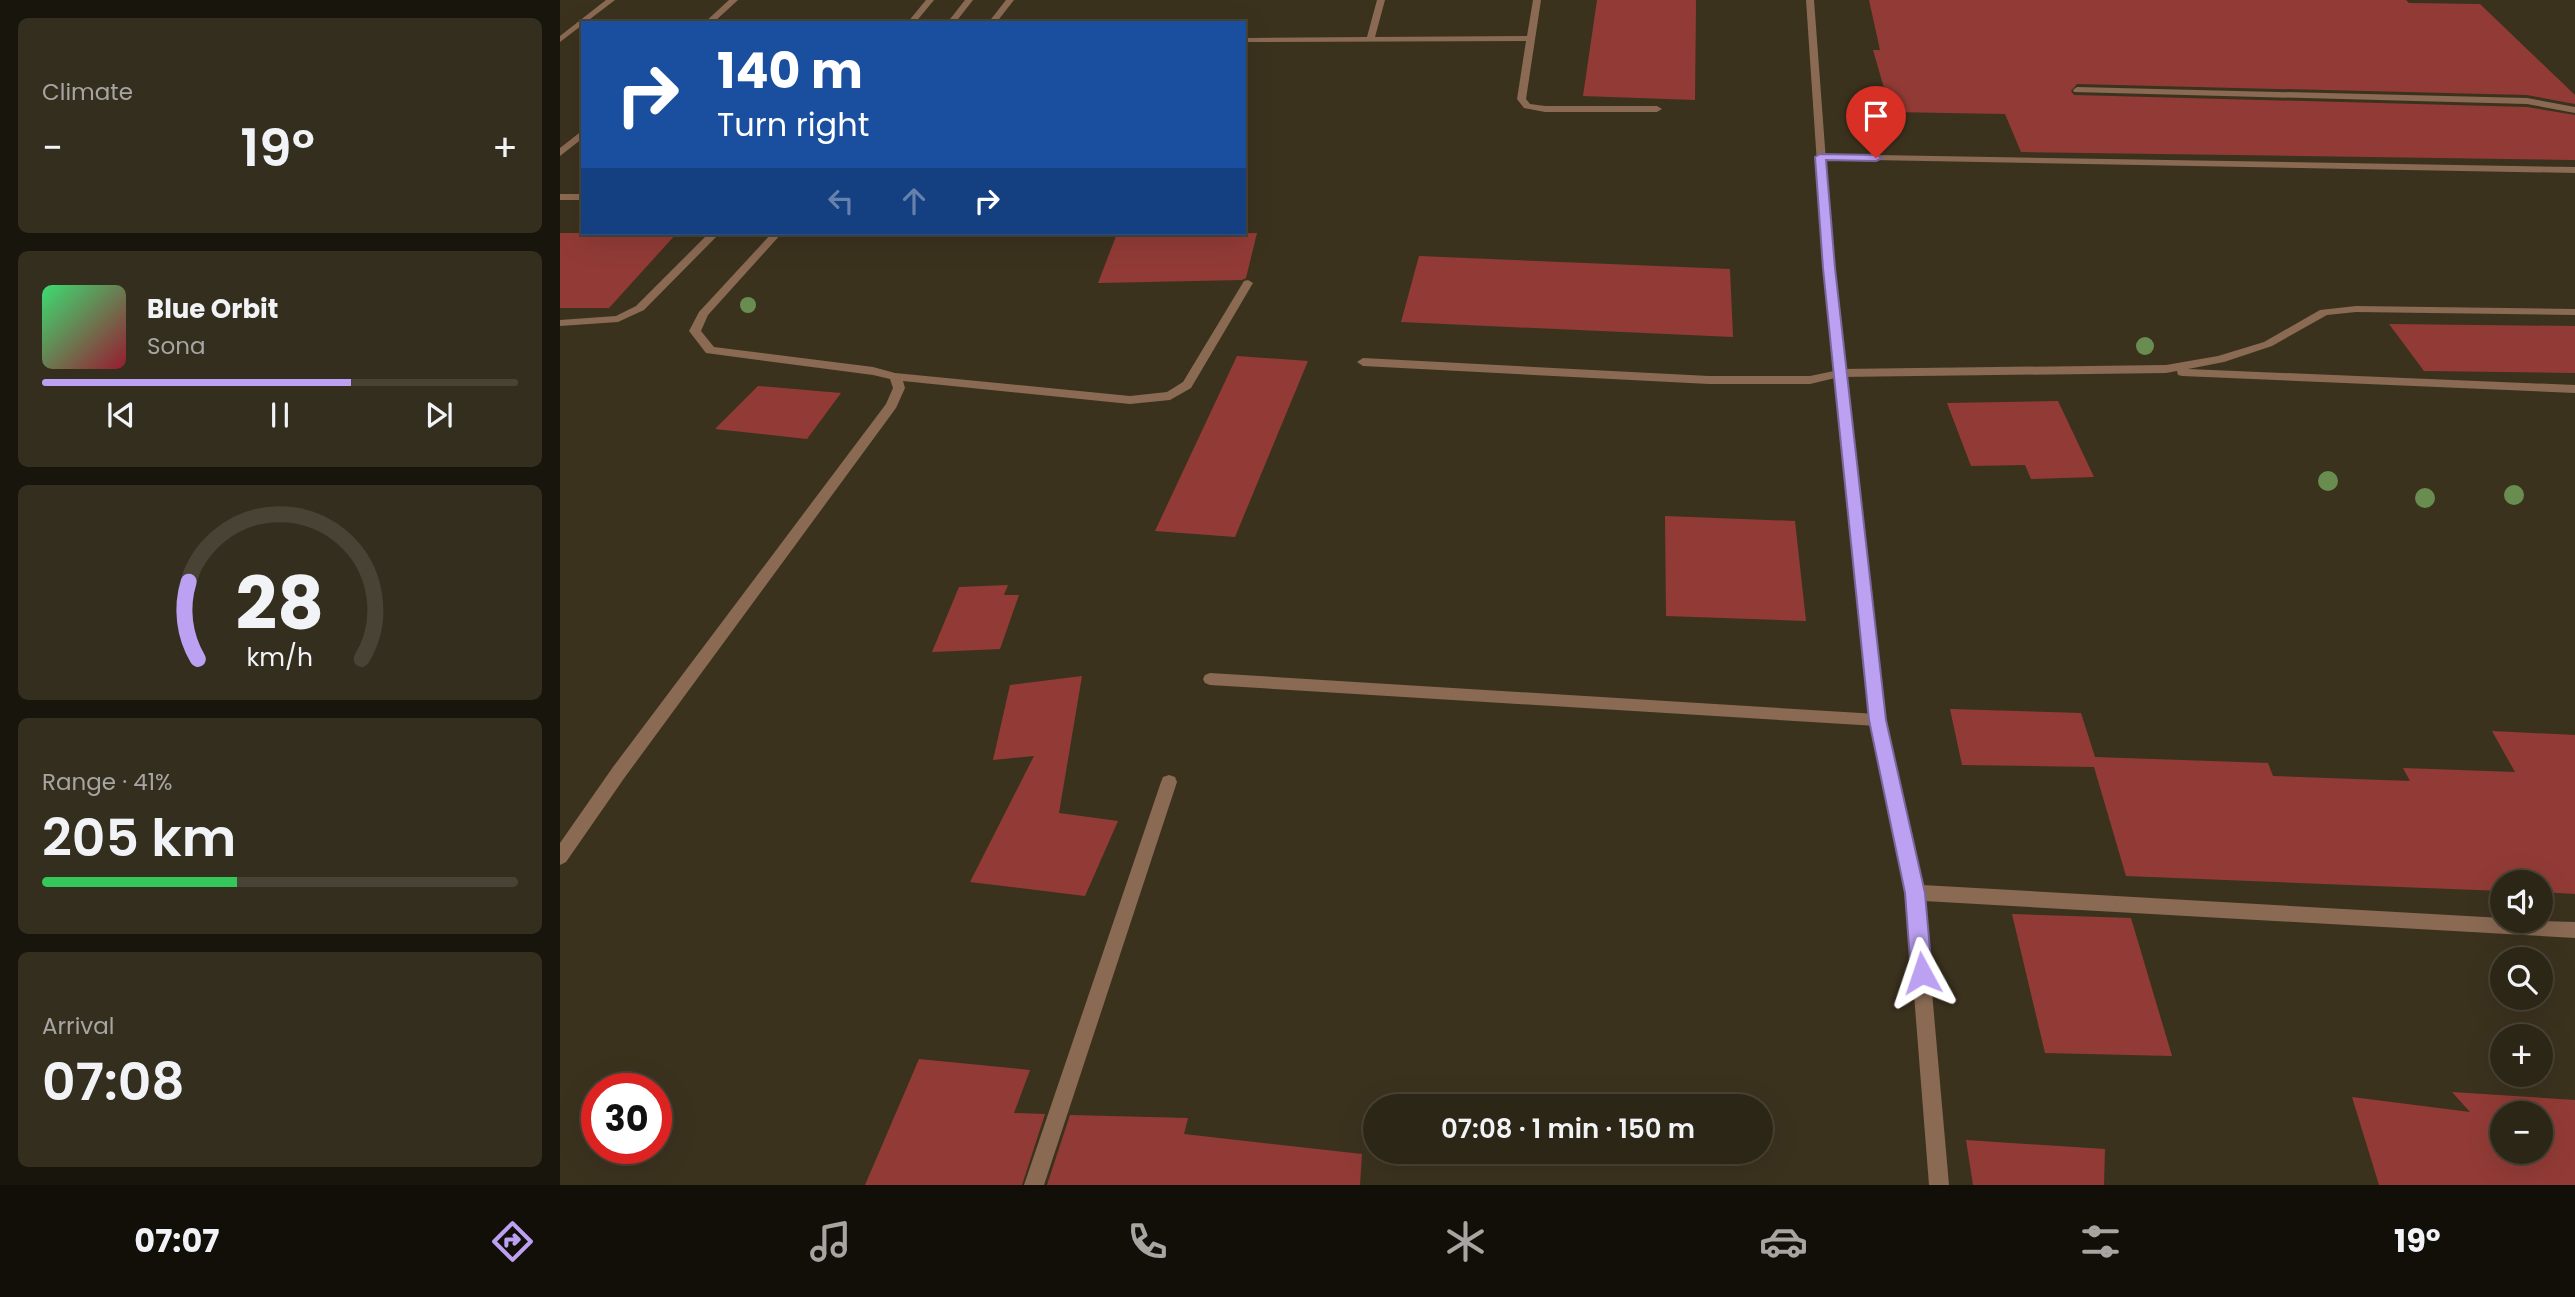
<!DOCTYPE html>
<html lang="en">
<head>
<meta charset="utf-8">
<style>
  :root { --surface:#2c2616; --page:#342e1f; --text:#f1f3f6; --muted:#a6a5a1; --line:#484335; --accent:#bca0f2 }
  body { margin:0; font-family:Poppins,sans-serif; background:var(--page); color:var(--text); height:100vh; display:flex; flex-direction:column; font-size:26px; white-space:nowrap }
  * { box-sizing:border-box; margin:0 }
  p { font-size:23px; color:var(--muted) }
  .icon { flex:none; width:38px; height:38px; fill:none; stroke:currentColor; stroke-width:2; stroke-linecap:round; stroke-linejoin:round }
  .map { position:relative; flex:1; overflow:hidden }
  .details { display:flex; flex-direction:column; gap:18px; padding:18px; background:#18150c; width:560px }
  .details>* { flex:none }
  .hud { position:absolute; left:21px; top:21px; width:665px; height:214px; border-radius:0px; box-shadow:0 7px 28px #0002,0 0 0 2px var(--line); background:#1a4fa0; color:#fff; overflow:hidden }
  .tools { position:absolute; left:1930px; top:870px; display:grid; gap:14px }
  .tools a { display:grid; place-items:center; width:63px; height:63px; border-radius:50%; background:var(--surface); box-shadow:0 7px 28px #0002,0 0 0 2px var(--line); font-size:35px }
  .speed { position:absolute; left:21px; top:1073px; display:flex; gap:14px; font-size:35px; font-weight:700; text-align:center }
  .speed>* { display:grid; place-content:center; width:91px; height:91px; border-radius:50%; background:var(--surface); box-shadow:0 7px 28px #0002,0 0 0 2px var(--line); line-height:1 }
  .speed .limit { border:10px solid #d22; background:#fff; color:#111 }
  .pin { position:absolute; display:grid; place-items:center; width:60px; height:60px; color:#fff; margin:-72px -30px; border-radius:50% 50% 50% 0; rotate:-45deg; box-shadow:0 0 7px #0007 }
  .pin .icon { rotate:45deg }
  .me { position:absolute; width:77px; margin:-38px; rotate:355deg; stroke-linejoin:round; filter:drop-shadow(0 0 5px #0008) }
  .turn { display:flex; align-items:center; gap:24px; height:147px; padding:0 21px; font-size:32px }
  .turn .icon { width:91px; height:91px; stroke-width:2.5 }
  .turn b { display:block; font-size:49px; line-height:60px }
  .lanes { display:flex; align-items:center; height:66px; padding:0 21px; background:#0003; justify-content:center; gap:35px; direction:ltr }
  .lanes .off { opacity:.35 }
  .big { font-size:52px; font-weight:600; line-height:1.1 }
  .details .card { flex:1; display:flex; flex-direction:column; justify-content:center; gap:10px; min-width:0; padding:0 24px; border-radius:10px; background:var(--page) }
  .details .dial { align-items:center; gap:0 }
  .dial svg { height:182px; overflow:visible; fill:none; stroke:var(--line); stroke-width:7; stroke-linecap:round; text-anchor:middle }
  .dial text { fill:var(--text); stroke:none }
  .song { display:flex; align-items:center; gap:21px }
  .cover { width:84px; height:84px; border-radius:10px; background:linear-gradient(135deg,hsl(140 70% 55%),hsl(350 70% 35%)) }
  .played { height:7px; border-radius:4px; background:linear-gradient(90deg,var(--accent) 65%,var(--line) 65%) }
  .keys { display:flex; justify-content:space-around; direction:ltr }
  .heat { display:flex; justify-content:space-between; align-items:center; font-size:38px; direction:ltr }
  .charge { height:10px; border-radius:5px; background:linear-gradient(90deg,#34c759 41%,var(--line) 0) }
  .trip { position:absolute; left:803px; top:1094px; width:410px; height:70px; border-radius:35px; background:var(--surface); box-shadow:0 7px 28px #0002,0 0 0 2px var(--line); font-weight:600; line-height:70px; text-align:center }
  .dock { display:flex; height:112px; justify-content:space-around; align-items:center; background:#120f09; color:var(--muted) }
  .dock .icon { width:49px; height:49px }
  .dock .on { color:var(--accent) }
  .dock b { font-size:32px; color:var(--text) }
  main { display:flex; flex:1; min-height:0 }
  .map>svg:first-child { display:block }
</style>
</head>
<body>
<main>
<section class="details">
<div class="card"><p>Climate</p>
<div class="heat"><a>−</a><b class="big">19°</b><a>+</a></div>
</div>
<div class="card">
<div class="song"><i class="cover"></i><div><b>Blue Orbit</b><p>Sona</p></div></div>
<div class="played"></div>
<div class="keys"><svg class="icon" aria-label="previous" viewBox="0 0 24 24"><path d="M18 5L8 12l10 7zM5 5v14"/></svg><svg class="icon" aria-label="pause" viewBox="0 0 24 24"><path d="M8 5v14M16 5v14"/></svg><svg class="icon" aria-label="next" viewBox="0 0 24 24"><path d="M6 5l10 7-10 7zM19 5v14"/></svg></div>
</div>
<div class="card dial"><svg viewBox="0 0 100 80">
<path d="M14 69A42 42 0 1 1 86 69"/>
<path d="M14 69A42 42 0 0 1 10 35" stroke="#bca0f2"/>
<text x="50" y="56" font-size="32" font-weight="700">28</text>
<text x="50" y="72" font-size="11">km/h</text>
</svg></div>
<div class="card"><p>Range · 41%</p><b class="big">205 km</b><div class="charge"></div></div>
<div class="card"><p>Arrival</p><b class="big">07:08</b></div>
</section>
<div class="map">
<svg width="2015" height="1185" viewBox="0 0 2015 1185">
  <rect width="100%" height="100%" fill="#3b321e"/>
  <path fill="#923b36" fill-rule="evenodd" d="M1037,0H1136L1135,100L1023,96Z
    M1309,0H1846L1849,3L1920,4L2015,95V104L1967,95L1517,84L1511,91L1514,95L1967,107L2015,115V160L1461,152L1445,114L1331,112L1313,50H1320Z
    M0,233H117L49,308H0Z
    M697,233L686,278L682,280L538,283L556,236Z
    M859,256L1170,269L1173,337L841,322Z
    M1829,324L2015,326V373L1864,371Z
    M677,356L748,361L675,537L595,531Z
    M198,386L281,393L247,439L155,429Z
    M1498,401L1534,477L1471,479L1465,465L1411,466L1387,403Z
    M1105,516L1235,521L1246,621L1106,616Z
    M448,585L444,595H459L440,649L372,652L399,587Z
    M522,676L499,813L558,821L525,896L410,882L474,756L433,760L450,685Z
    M1390,709L1521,713L1535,757L1708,763L1713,776L1850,781L1843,768L1955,772L1932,731L2015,735V894L1981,892V882H1942V891L1566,876L1534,767L1402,765Z
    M1452,914L1571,918L1612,1056L1485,1053Z
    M359,1059L470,1070L454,1113L485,1114L462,1185H305Z
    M1892,1092L2015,1100V1185H1819L1792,1097L1910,1112ZM1942,1113H1981V1152H1942Z
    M510,1115L628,1118L624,1134L802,1154L800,1185H487Z
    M1406,1140L1545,1149L1544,1185H1413Z"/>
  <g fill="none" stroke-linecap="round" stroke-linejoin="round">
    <path fill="#8a6a53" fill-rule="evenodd" d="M366,0H374L355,23H347Z
      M1517,87L1967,98L2015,107V113L1967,104L1514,92L1513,90Z
      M1260,154L2015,167V173L1257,159V155Z
      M0,194H23V200H0Z
      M149,233H160L84,310L58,322L0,326V320L56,316L76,306Z
      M1796,306L2015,309V315L1796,312L1767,315L1712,346L1664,362L1628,369L2015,385V393L1622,376L1618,375L1617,371L1606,373L1280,377L1274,373L1280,369L1606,365L1658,356L1704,342L1760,310Z
      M650,673L1317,714L1322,716L1325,720L1322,724L1317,726L650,685L645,683L643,679L645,675Z"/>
    <path fill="#8a6a53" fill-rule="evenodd" d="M46,0H55L0,42V36Z
      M169,0H178L153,23H144Z
      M405,0H413L395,23H387Z
      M446,0H454L436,23H428Z
      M817,0H825L815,37L967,36L973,0H981L966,99L970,104L985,106H1097L1102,109L1097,112H985L964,108L957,99L966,41L684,42V38L807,37Z
      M1246,0H1254L1274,268L1325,720L1362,885L1942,918V920L2015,922V938L1364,901L1389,1185H1369L1346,893L1309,720L1275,378L1250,384H1149L803,366L797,362L803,358L1149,376H1250L1274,371L1264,268Z
      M684,78L688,82L684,85Z
      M23,130V138L0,156V148Z
      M212,233H222L148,315L141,331L154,347L313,367L335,373L570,396L607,392L623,382L684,281L688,280L693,283L631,388L610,400L570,404L343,381L345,388L336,408L65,777L6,862L0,865V843L53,767L326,404L333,388L330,379L313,375L146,353L129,331L139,312Z
      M609,775L615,777L617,782L484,1185H464L601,782L603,777Z"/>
  </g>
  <g fill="#698d50">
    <circle cx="188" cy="305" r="8"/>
    <circle cx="1585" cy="346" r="9"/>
    <circle cx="1768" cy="481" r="10"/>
    <circle cx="1954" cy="495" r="10"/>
    <circle cx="1865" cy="498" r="10"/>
  </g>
  <path fill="#bca0f2" stroke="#7a689d" stroke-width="2" d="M1260,154L1316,155L1322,158L1316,161L1266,160L1275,268L1326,720L1365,893L1372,973L1369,980L1362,983L1354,980L1351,973L1345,893L1309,720L1263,268L1255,157Z"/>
</svg>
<div class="tools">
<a><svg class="icon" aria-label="sound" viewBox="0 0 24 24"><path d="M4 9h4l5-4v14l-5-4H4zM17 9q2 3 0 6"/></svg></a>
<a><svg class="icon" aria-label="search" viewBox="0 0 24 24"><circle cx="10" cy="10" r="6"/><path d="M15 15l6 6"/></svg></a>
<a>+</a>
<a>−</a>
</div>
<div class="speed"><div class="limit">30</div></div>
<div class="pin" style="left:1316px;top:158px;background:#d93025"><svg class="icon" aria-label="arrive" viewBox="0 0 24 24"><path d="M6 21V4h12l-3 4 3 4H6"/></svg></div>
<svg class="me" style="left:1362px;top:973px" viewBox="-20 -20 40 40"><path d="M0-17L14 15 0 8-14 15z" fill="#bca0f2" stroke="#fff" stroke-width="4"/></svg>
<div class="trip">07:08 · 1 min · 150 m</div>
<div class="hud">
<div class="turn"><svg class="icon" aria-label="right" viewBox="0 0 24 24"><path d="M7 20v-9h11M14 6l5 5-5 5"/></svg><div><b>140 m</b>Turn right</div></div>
<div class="lanes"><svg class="icon off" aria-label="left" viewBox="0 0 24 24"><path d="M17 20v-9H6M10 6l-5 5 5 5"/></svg><svg class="icon off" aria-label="ahead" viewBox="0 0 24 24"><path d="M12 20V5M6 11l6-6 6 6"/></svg><svg class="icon" aria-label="right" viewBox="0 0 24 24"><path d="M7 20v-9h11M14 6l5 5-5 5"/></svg></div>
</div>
</div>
</main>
<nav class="dock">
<b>07:07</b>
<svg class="icon on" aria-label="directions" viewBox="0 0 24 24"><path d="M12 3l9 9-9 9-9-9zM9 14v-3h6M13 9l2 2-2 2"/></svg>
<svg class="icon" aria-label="music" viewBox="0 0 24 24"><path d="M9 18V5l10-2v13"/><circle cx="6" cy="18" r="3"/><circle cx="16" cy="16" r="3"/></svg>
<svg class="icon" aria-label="phone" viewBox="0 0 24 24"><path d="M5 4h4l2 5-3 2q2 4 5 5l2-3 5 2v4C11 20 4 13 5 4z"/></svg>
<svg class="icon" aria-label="climate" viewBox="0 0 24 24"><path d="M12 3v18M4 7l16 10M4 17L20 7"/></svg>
<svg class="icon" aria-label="car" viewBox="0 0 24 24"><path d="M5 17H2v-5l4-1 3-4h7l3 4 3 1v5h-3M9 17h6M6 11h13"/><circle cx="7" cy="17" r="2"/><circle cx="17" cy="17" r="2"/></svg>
<svg class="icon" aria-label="filters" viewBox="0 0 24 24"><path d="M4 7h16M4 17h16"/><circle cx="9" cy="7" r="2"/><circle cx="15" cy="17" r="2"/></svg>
<b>19°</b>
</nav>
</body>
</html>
